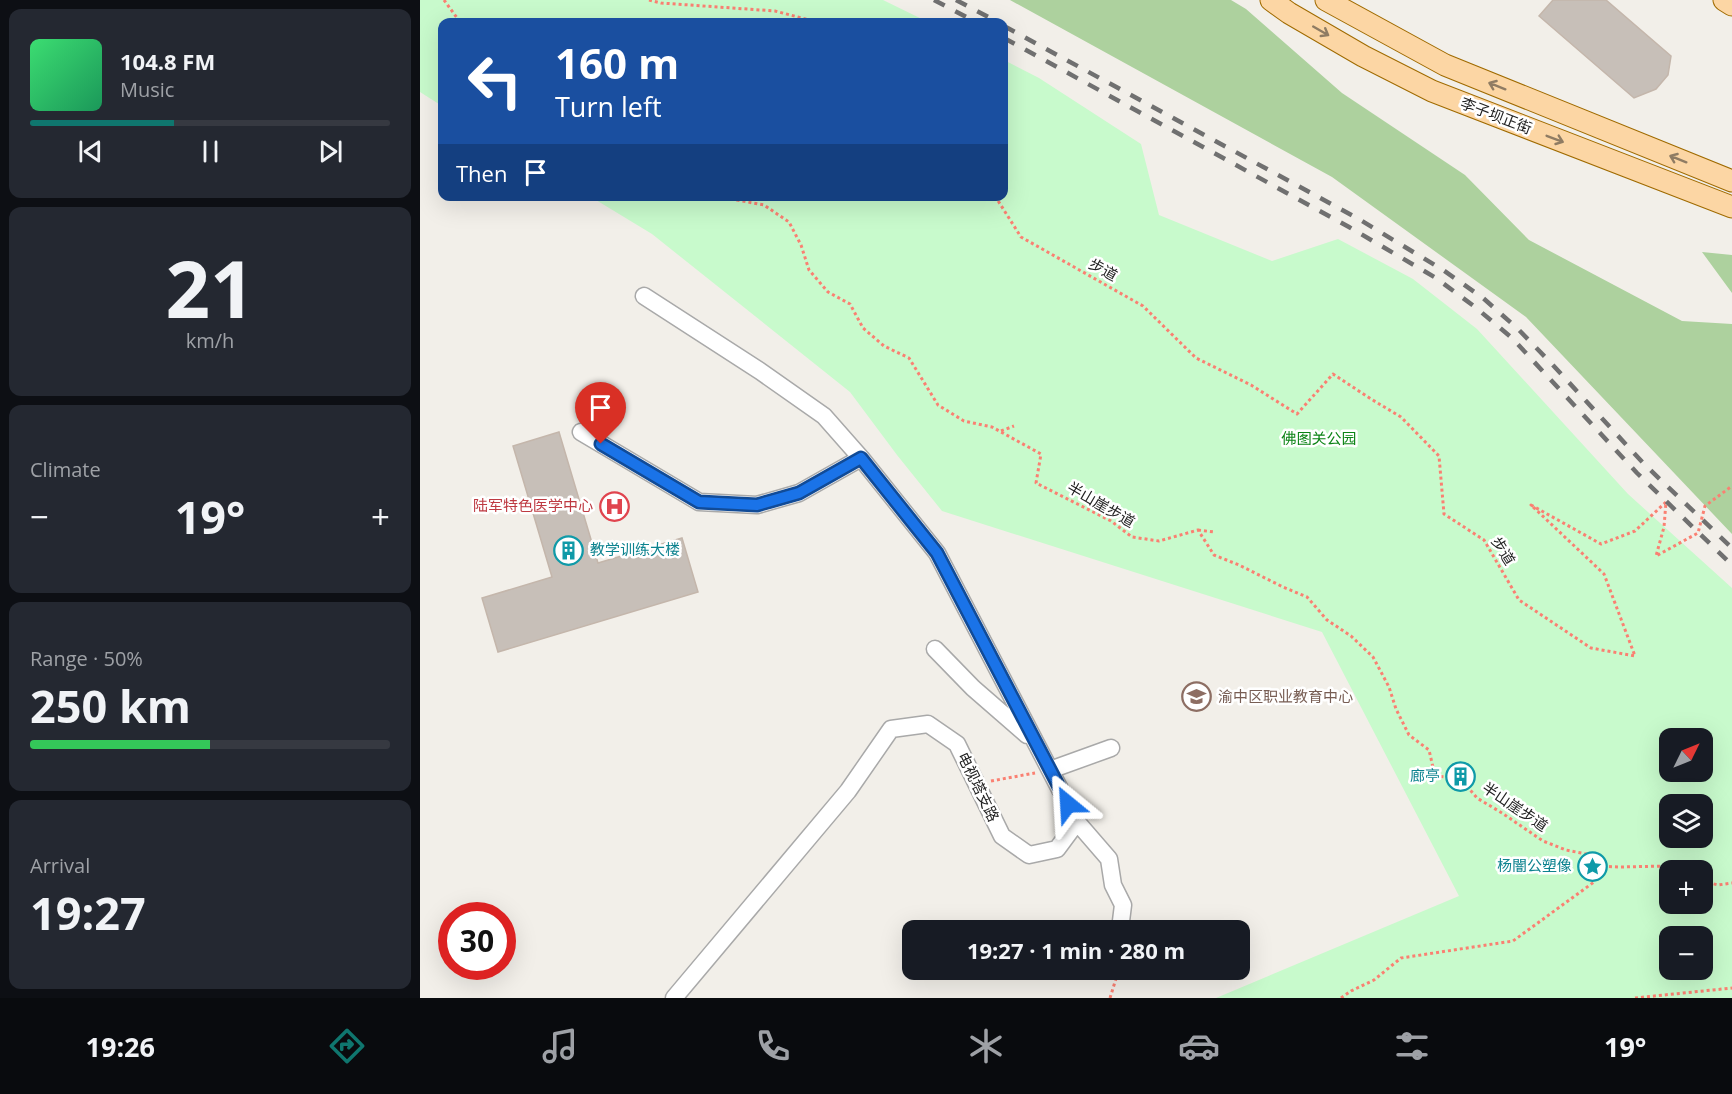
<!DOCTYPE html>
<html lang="en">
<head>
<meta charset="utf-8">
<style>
  :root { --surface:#171b24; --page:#242831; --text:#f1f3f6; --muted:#9ea1a6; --line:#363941; --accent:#0f766e }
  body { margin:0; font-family:"Open Sans","Noto Sans SC",sans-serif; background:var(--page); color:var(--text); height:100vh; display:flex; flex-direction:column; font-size:22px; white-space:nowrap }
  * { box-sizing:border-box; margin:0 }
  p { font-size:20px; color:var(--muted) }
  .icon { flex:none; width:33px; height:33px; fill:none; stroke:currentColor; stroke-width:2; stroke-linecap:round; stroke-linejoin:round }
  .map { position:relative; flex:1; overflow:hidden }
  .panel { display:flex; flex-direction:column; gap:9px; padding:9px; background:#0d0f14; width:420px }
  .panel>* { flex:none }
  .top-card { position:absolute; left:18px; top:18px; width:570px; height:183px; border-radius:12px; box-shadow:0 6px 24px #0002; background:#1a4fa0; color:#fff; overflow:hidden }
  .needle { width:39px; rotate:47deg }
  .controls { position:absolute; left:1239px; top:728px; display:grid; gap:12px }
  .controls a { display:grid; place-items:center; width:54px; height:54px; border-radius:12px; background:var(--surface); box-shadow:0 6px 24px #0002; font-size:30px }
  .speed { position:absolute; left:18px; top:902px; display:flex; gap:12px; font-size:30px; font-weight:700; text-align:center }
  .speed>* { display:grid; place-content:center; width:78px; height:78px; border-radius:50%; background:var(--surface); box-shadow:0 6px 24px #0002; line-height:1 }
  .speed .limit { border:9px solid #d22; background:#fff; color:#111 }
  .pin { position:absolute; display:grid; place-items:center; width:51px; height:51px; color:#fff; margin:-62px -26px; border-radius:50% 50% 50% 0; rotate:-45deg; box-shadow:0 0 6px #0007 }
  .pin .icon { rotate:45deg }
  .me { position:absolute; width:66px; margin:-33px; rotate:333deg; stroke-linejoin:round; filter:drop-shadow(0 0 4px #0008) }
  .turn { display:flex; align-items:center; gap:21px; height:126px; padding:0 18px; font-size:27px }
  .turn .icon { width:78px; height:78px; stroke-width:2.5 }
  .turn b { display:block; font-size:42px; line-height:51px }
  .then { display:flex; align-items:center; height:57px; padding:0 18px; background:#0003; gap:12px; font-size:22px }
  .big { font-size:45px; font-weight:700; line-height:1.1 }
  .panel .widget { flex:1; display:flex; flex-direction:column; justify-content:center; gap:9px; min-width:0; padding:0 21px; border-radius:12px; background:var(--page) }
  .panel .dial { align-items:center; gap:0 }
  .dial b { font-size:78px; line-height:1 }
  .song { display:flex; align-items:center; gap:18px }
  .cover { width:72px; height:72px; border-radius:9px; background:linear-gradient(135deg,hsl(140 70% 55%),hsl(150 70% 35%)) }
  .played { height:6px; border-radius:3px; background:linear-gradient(90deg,var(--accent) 40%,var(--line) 40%) }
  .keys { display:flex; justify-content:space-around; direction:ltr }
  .heat { display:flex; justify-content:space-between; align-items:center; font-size:33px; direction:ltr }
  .charge { height:9px; border-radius:4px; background:linear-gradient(90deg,#34c759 50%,var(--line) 0) }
  .trip { position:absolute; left:482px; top:920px; width:348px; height:60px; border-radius:12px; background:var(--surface); box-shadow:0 6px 24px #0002; font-weight:700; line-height:60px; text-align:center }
  .tabs { display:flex; height:96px; justify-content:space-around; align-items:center; background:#090b0e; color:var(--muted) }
  .tabs .icon { width:42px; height:42px }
  .tabs .active { color:var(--accent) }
  .tabs b { font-size:27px; color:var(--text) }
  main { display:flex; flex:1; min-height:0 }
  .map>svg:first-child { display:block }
</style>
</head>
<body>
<main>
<section class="panel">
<div class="widget">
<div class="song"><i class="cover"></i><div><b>104.8 FM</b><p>Music</p></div></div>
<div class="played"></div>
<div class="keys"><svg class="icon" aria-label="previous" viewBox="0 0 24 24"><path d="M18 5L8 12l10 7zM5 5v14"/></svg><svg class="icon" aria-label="pause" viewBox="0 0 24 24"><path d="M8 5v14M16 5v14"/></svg><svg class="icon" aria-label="next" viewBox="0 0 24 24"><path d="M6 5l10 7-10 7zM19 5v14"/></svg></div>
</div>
<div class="widget dial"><b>21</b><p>km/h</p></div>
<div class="widget"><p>Climate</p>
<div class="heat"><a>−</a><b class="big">19°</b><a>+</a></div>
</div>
<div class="widget"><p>Range · 50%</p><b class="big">250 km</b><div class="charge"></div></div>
<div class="widget"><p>Arrival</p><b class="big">19:27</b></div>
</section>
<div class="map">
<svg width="1312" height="998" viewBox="0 0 1312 998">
  <rect width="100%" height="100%" fill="#f2efe9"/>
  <path fill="#add19e" d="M590,0H811L826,9L922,93L1045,175L1109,240L1262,321L1312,324V534L1106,317L912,177Z
    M1282,252L1312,255V293Z"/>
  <path fill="#c8facc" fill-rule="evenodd" d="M0,0H463L508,22H22V106L0,92Z
    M584,60L619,78L721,144L739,215L852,261L918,239L993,279L1057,329L1208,494L1312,588V998H796L1039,896L902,632L522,511L477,455L430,392L232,234L171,197L584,196ZM1250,738H1282V771H1250ZM1250,804H1282V837H1250ZM1250,870H1282V903H1250ZM1250,936H1282V969H1250Z"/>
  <path fill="#c7bfb8" stroke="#c4b6ab" stroke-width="1.5" d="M1133,0H1186L1251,56L1248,75L1236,89L1214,98L1119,16Z
    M139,432L178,563L262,538L278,592L78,652L62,598L132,577L93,446Z"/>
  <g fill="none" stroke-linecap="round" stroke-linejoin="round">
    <defs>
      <path id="minor" d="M224,296L340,371L404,416L441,458L517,553L657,822L637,849L609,855L582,836L537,744L508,724L471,729L428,791L254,998
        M161,432L279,502L337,505L379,493L441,458
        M515,649L553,688L607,735
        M630,770L691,748
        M657,822L689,859L693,885L703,905L701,921"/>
      <path id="major" d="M851,0L869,13L943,56L1012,91L1312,207
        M906,0L1025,65L1312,181
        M1304,0L1312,5"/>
    </defs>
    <use href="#minor" stroke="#a9a9a9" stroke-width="19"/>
    <use href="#major" stroke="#a06b00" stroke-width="23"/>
    <path stroke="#fa8072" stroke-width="3" stroke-dasharray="3 3" stroke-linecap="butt" d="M24,0L40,22
      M229,0L241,3L355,11L397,22
      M312,196L317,200L344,205L369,222L381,245L389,270L408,292L430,304L443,328L464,346L489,358L518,405L544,421L572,427L621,454L616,483L691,521L712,537L739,541L778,530L794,555L819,565L863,587L887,597L907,620L931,636L953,657L969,687L976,709L989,735L1009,750L1015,776L1040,778L1057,798L1082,813L1123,841L1146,850L1171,855L1177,866
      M575,196L601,237L723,306L776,358L831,385L877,414L913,374L951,399L981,417L1019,456L1024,514L1064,540L1099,600L1171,648L1215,656L1184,574L1111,505L1181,544L1215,531L1246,502L1244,527L1236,556L1278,533L1285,506L1312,486
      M581,431L594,426
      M778,530L794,532
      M571,781L615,773
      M1177,866L1198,867L1249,866L1258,870
      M1282,881L1298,885L1312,883
      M690,998L699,969
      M921,998L931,991L954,980L981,958L1093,941L1174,882L1177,866
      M1215,998L1312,988"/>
    <use href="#minor" stroke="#fff" stroke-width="16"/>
    <use href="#major" stroke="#fcd6a4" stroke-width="21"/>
    <path stroke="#707070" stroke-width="4.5" stroke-dasharray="12 12" stroke-linecap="butt" d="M514,0L556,22
      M536,0L578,22
      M584,26L937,218L1023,270L1063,298L1098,329L1131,363L1224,464L1312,548
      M584,38L929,227L1016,278L1055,307L1092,338L1217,473L1312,565"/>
  </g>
  <defs><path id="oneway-shaft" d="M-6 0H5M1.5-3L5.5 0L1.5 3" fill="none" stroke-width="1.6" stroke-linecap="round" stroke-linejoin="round" transform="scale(1.5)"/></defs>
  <g stroke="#8f7c63">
    <use href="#oneway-shaft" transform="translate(901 31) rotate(30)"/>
    <use href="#oneway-shaft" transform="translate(1077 86) rotate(-158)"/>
    <use href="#oneway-shaft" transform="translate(1135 139) rotate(21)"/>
    <use href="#oneway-shaft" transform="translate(1258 159) rotate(-158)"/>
  </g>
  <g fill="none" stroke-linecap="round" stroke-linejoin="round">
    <defs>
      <path id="route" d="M181,444L279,502L337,505L379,493L441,458L517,553L648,804"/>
    </defs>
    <use href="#route" stroke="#114b97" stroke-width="15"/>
    <use href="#route" stroke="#1a73e8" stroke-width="10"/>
  </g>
  <defs>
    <symbol id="hospital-ring" viewBox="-11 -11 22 22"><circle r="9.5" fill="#fff" stroke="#e0444e" stroke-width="1.5"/><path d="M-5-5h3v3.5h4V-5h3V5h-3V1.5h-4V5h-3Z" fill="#e0444e"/></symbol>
    <symbol id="building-ring" viewBox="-11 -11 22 22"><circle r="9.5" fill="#fff" stroke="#0f9aa8" stroke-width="1.5"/><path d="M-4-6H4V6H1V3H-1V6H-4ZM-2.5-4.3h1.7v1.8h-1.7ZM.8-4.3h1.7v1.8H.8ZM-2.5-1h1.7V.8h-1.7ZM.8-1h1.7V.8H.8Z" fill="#0f9aa8"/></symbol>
    <symbol id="school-ring" viewBox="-11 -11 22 22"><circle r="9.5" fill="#fff" stroke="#8d6e63" stroke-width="1.5"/><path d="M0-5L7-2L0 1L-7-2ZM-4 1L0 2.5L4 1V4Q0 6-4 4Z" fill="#8d6e63"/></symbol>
    <symbol id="sight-ring" viewBox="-11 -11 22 22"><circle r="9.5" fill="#fff" stroke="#0f9aa8" stroke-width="1.5"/><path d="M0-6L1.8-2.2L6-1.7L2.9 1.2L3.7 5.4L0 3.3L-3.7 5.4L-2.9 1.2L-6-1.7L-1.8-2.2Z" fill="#0f9aa8"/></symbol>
  </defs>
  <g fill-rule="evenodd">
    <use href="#hospital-ring" x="178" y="490" width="33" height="33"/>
    <use href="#building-ring" x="132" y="534" width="33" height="33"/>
    <use href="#school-ring" x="760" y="680" width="33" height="33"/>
    <use href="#building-ring" x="1024" y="760" width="33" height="33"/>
    <use href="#sight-ring" x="1156" y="850" width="33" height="33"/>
  </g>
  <g text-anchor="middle" stroke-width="5" stroke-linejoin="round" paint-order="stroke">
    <g font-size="15" fill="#222" stroke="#fff">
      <text transform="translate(1076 116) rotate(21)" y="5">李子坝正街</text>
      <text transform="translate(683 270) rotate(29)" y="5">步道</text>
      <text transform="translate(681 505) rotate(30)" y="5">半山崖步道</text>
      <text transform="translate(1083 551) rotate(58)" y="5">步道</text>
      <text transform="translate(558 787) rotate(64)" y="5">电视塔支路</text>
      <text transform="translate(1095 807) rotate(34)" y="5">半山崖步道</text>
    </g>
    <g font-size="15" fill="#0c8416" stroke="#fff">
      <text x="899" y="444">佛图关公园</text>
    </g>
    <g font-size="15" fill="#be3a42" stroke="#fff" text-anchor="end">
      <text x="173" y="511">陆军特色医学中心</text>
    </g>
    <g font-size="15" fill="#0d838f" stroke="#fff" text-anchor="end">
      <text x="170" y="555" text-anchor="start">教学训练大楼</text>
      <text x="1020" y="781">廊亭</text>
      <text x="1152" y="871">杨闇公塑像</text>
    </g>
    <g font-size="15" fill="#785e54" stroke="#fff" text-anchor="start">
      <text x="798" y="702">渝中区职业教育中心</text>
    </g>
  </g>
</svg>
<div class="controls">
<a><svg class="needle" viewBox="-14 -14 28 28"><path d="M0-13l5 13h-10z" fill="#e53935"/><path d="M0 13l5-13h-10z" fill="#9ea1a6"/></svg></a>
<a><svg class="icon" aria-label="layers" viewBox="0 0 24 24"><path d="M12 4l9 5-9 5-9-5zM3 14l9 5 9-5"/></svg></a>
<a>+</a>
<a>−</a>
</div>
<div class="speed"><div class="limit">30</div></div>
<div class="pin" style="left:181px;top:444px;background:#d93025"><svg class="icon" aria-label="arrive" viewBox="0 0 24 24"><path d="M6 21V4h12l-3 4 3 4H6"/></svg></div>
<svg class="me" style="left:648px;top:804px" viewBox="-20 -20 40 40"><path d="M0-17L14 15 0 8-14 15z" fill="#1a73e8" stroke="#fff" stroke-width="4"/></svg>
<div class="trip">19:27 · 1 min · 280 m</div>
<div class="top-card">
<div class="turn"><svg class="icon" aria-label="left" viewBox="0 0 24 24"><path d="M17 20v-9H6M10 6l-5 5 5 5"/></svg><div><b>160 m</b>Turn left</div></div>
<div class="then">Then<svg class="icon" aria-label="arrive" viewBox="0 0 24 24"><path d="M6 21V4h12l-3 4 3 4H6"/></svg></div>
</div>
</div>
</main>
<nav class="tabs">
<b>19:26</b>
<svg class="icon active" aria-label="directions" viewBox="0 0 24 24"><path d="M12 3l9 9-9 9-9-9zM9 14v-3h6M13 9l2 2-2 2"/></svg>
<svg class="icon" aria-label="music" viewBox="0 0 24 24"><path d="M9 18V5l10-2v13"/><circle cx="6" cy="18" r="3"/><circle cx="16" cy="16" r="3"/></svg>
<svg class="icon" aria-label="phone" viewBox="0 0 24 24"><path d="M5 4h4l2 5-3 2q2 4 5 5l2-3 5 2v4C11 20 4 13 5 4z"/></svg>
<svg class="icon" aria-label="climate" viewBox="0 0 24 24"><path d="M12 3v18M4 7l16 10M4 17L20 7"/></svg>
<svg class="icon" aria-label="car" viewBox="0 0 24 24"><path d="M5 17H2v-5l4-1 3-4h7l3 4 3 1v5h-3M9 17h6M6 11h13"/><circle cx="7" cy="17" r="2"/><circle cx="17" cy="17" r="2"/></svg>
<svg class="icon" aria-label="filters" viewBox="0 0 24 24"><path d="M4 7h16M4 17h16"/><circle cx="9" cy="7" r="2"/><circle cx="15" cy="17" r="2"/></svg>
<b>19°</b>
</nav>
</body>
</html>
